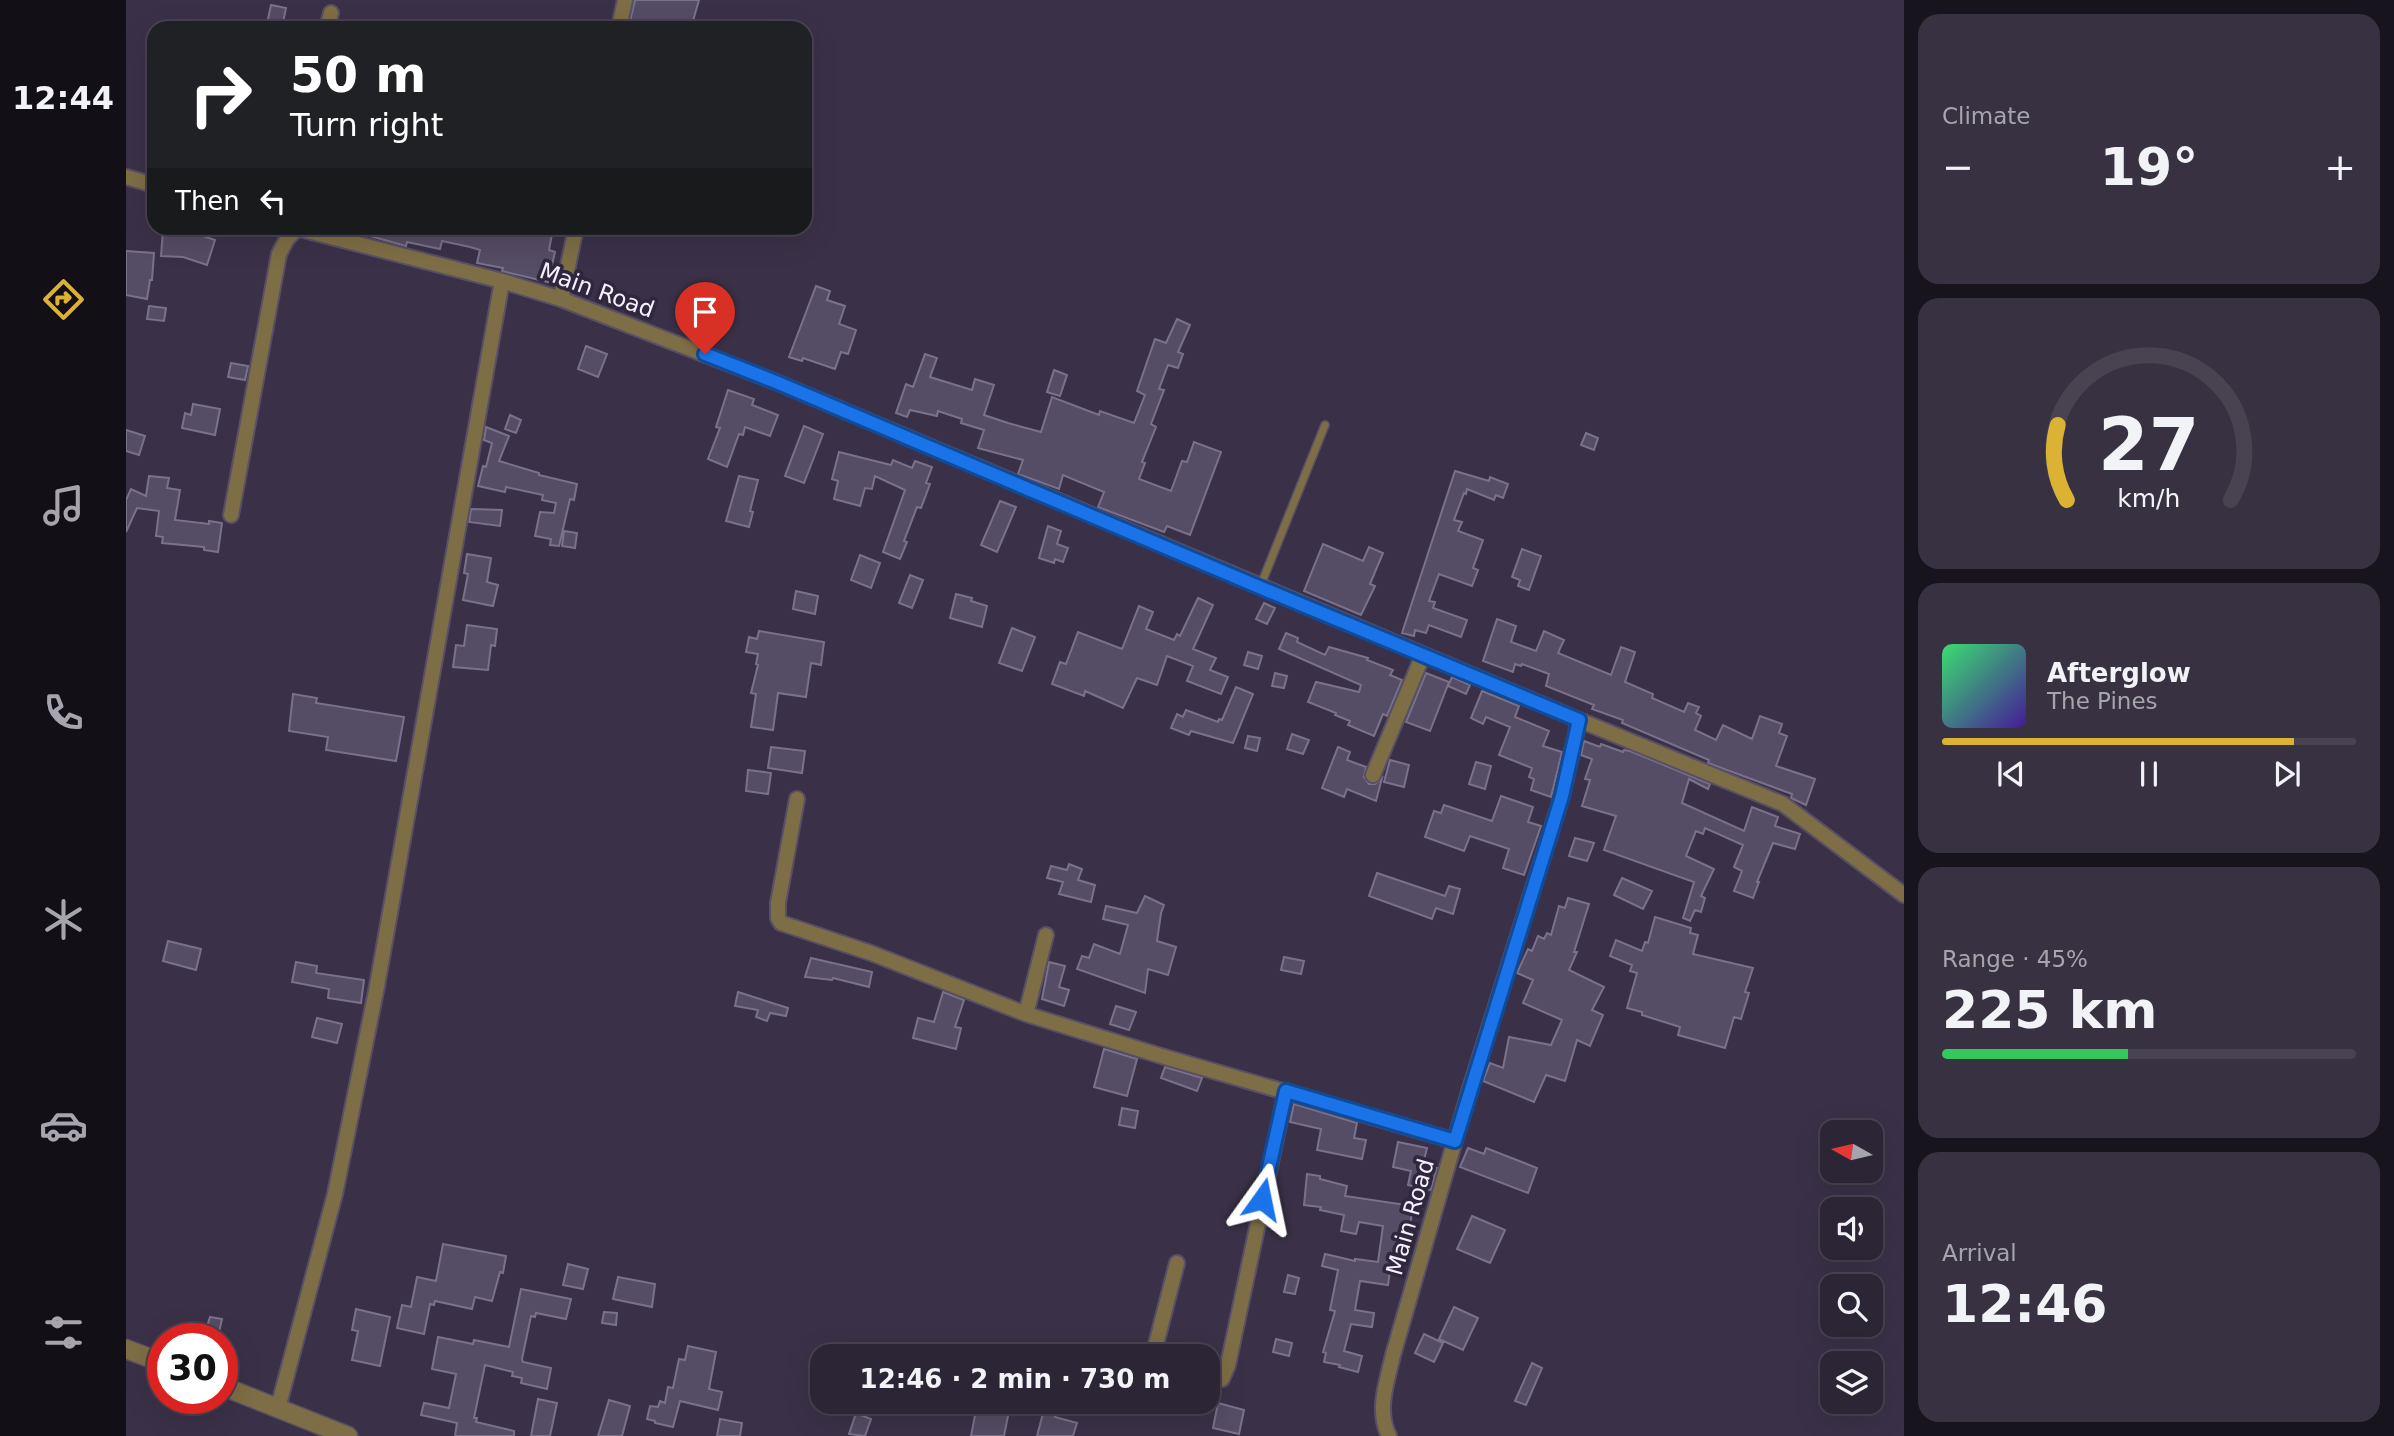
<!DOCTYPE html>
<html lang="en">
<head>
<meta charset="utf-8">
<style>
  :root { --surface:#2c2536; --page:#383142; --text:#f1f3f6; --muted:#a6a5ad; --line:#484251; --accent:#dbb233 }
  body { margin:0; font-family:"DejaVu Sans",sans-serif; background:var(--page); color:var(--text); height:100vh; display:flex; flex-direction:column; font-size:26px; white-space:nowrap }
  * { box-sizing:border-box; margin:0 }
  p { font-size:23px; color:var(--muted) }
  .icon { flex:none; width:38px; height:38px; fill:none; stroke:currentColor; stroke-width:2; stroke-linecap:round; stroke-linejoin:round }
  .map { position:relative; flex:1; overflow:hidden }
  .details { display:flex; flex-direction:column; gap:14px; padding:14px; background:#18141e; width:490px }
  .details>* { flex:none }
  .hud { position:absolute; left:21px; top:21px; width:665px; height:214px; border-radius:21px; box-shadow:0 7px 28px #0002,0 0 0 2px var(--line); background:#202124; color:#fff; overflow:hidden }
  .needle { width:46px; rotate:278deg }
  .controls { position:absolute; left:1694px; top:1120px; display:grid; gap:14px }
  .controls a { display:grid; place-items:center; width:63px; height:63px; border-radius:14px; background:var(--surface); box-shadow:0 7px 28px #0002,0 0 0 2px var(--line); font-size:35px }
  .speed { position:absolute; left:21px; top:1323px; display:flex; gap:14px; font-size:35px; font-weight:700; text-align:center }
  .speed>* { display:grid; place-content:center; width:91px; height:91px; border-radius:50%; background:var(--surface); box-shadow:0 7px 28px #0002,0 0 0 2px var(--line); line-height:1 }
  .speed .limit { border:10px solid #d22; background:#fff; color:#111 }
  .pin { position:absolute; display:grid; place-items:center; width:60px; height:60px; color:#fff; margin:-72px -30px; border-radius:50% 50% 50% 0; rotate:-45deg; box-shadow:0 0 7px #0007 }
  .pin .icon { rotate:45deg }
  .me { position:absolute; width:77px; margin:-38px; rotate:12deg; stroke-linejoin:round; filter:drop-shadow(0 0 5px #0008) }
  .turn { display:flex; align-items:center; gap:24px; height:147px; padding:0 28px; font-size:32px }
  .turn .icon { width:91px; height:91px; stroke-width:2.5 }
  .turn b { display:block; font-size:49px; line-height:60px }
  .then { display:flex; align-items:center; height:66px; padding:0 28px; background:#0003; gap:14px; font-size:26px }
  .big { font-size:52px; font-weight:800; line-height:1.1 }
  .details .tile { flex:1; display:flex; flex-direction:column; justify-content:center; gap:10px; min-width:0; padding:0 24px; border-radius:21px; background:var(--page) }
  .details .dial { align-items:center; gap:0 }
  .dial svg { height:182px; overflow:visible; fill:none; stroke:var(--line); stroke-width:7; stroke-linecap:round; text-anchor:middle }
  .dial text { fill:var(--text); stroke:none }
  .song { display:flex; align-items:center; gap:21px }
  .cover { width:84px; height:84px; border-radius:10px; background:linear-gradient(135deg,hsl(140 70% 55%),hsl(260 70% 35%)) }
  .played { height:7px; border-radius:4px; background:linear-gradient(90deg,var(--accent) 85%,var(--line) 85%) }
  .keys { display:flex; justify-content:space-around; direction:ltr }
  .heat { display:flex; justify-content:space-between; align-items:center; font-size:38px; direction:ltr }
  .charge { height:10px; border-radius:5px; background:linear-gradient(90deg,#34c759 45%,var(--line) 0) }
  .trip { position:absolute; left:684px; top:1344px; width:410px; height:70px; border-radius:21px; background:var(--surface); box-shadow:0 7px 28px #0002,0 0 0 2px var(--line); font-weight:800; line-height:70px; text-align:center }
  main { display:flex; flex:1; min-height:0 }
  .menu { display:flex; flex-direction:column; width:126px; justify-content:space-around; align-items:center; background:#120f16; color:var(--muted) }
  .menu .icon { width:49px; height:49px }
  .menu .active { color:var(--accent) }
  .menu b { font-size:32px; color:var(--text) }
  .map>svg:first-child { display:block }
</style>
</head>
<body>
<main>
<nav class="menu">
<b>12:44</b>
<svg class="icon active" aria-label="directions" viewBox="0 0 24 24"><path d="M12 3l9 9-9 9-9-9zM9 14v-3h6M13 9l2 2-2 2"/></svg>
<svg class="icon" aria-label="music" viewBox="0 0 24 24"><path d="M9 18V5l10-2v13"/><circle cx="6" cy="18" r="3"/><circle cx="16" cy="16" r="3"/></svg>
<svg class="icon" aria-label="phone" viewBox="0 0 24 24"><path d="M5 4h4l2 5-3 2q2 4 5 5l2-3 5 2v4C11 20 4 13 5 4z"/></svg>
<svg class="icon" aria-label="climate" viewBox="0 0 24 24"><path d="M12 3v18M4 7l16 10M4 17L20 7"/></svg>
<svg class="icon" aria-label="car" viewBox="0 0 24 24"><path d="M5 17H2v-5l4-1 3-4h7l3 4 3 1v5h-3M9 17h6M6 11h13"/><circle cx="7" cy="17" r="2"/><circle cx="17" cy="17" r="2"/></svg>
<svg class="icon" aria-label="filters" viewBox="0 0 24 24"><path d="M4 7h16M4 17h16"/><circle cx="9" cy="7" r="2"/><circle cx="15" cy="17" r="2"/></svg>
</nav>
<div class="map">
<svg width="1778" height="1436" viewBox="0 0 1778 1436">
  <rect width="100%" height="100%" fill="#3a3148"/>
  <path fill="#554c65" stroke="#7a718b" stroke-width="2" d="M509,0H573L565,28L503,26Z
    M145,5L160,8L156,28H140Z
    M227,228H404L426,234L423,250L429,252L422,282L376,271L377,268L351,263L354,250L344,247L316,241L314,249L281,242L280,246L226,231Z
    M37,230L62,231L89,240L81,265L57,257L35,256Z
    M0,251L28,253L26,280H24L21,299L0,295Z
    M690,286L704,291L701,300L719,306L713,324L730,330L722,354L715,352L709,369L677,358L676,361L663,357Z
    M23,306L40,308L38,321L21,319Z
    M1051,319L1064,325L1052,352L1057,354L1052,368L1042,365L1033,389L1038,390L1025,424L1030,427L1016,462L1019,463L1013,479L1045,491L1056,461L1061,462L1068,442L1095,452L1064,535L1041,526L1038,532L972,507L978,492L937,475L933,489L892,474L897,460L852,448L858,430L835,423L836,419L812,411L811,416L784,410L781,417L770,413L780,384L787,387L799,354L811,358L804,377L846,390L849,379L868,385L858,415L882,423L915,432L926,397L973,415L974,411L1008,423L1019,395L1011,391L1029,339L1040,343Z
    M460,346L481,354L472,377L452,369Z
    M105,363L122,366L119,380L102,377Z
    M928,370L941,375L934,396L921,392Z
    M602,390L628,399L626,405L652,415L644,436L619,427L617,435L613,434L601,467L582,459L594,428L590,427Z
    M67,404L94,409L89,435L56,428L59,413L65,415Z
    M384,415L395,420L390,433L379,429Z
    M678,426L697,434L678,483L659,476Z
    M360,427L383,436L373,461L413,473V475L451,484L448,500L444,499L433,546L424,545L425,539L409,536L414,512L428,513L430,503L416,500L417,495L380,487L379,492L352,486L357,466L360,467L366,443L358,440Z
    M0,430L19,436L13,455L0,451Z
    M1460,433L1472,438L1468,450L1455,445Z
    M713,452L765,465L767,460L786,468L789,461L806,467L800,483L804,484L795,508L791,507L778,541L781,542L774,559L757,552L779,490L749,476L746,489L739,488L734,506L708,499L712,481L706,479Z
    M1329,471L1363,481L1364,477L1382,484L1377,498L1370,495L1368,500L1341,489L1340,494L1338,493L1328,520L1336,522L1332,531L1357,540L1347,568L1352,570L1346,586L1313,574L1303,601L1309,602L1307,608L1341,620L1335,637L1303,625L1300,633L1289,630L1288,636L1276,633Z
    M23,476L43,478L41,488L54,490L49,520L83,524V521L96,523L92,552L78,550V547L36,543L37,537L30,536L33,511L11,508L0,532V500L5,489L20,496Z
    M613,476L632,480L624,511L627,512L623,527L600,521Z
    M874,501L890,507L871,552L855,545Z
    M345,509L376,510L374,526L343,522Z
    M922,526L935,531L931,544L942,548L937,562L929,559L928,563L913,558Z
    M438,531L451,533L449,548L436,546Z
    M1197,544L1237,561L1243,547L1257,553L1244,584L1249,586L1235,615L1178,591Z
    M1396,549L1415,556L1403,590L1392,586L1394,580L1386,577Z
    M341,554L365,558L361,582L372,585L367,606L337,600L342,574L338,573Z
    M734,555L754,563L745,588L725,580Z
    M784,575L797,580L786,608L773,603Z
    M670,591L692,596L689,614L667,609Z
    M830,594L846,598L845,601L861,606L856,627L824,618Z
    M1072,598L1087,605L1067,649L1090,658L1084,670L1102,677L1095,694L1061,681L1067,666L1041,656L1031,685L1011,678L997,708L959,691L958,696L926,684L934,662L940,664L952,632L996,649L1013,606L1027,612L1020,629L1048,640L1051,634L1054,636Z
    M1138,603L1149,608L1141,624L1130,619Z
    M1371,619L1390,626L1385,642L1410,651L1418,631L1438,640L1432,653L1485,675L1495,647L1509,652L1499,682L1527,694L1526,698L1558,712L1562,703L1573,707L1570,713L1575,716L1569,730L1590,740L1597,725L1626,739L1634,716L1656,724L1653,733L1661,736L1650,766L1689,779L1680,805L1665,798L1666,794L1582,763L1583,760L1496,723L1497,720L1466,709L1468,705L1420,686L1423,674L1396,664L1395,666L1389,664L1387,672L1357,661Z
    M341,625L371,629L369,646L365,645L362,670L327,667L330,645L338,646Z
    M886,628L909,637L896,671L873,663Z
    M633,631L698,642L695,665L685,663L680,697L652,693L647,730L625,727L630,694L625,693L632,665L630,664L632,654L620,652L623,637L631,639Z
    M1160,633L1172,638L1171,642L1199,655L1203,647L1242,658L1241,660L1267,670L1264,675L1276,680L1261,716L1257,714L1248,736L1222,725L1224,721L1209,715L1210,713L1182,702L1190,682L1233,692L1235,685L1153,649Z
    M1122,652L1136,656L1132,669L1118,665Z
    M1149,673L1161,676L1158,688L1146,686Z
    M1300,673L1323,682L1304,731L1280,722Z
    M1326,677L1344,685L1340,694L1322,686Z
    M1110,687L1127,694L1107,743L1065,731L1063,735L1045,728L1051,714L1057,717L1060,710L1092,722L1093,719L1096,720Z
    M1356,691L1393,706L1389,717L1423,731L1417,746L1436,752L1425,797L1405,790L1408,779L1403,777L1406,768L1373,755L1384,727L1360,717L1357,724L1345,718Z
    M167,694L191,698L190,703L278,717L270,761L200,750L202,737L163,731Z
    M1166,734L1183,740L1177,754L1161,749Z
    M1122,736L1134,738L1131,751L1119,748Z
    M1458,741L1474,747L1475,744L1497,752L1498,750L1504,751L1584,784L1582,789L1563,779L1556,803L1618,831L1626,807L1652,817L1649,826L1674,834L1669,849L1647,843L1631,882H1633L1627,898L1608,891L1616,871L1608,867L1617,845L1579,828L1577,834L1570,831L1560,856L1588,869L1575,896L1579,898L1575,912L1569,910L1564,921L1557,918L1568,882L1478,850L1490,816L1456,806L1464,780L1459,779L1466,759L1455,755Z
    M645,747L679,751L676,773L642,768Z
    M1212,747L1224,752L1221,760L1240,767L1238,777L1243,784H1249L1256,778L1250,801L1221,789L1218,797L1196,788Z
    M1264,760L1283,765L1278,787L1258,782Z
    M1350,762L1365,766L1359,789L1343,784Z
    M622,770L645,773L642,794L620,791Z
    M1375,796L1407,807L1402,822L1415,826L1398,875L1377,868L1383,849L1344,836L1338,851L1299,837L1308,811L1315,813L1318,805L1366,821Z
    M1449,838L1468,843L1461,861L1443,856Z
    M943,864L956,869L952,880L969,885L965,902L933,894L937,882L921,878L925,866L941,870Z
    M1251,873L1319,896L1323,886L1334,889L1327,914L1310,908L1306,919L1243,896Z
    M1496,878L1526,891L1517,909L1488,895Z
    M1019,896L1038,905L1035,913L1031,941L1050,947L1042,975L1022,969L1019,993L951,969L956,956L963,958L968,944L994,954L1002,925L977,919L980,906L1011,913Z
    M1442,898L1463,904L1448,952H1451L1443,970L1478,987L1466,1010L1477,1015L1464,1046L1451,1040L1439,1081L1420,1075L1408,1102L1357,1081L1364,1063L1377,1068L1383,1037L1425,1045L1436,1020L1397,1003L1407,980L1391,973L1402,949L1406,951L1412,936L1418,939L1421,933L1425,935L1433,906L1439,908Z
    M1529,917L1565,928L1564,933L1572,935L1567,954L1627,968L1619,992L1623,993L1615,1019L1608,1017L1599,1048L1552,1035L1554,1027L1516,1015V1012L1501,1008L1511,973L1504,971L1506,965L1484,956L1490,940L1516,951L1519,942L1522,943Z
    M42,941L75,949L70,970L37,961Z
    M1158,957L1178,961L1175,974L1155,970Z
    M685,958L746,972L743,987L707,978L706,980L679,977Z
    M170,962L191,966L190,973L238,980L235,1003L202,998L203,989L166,982Z
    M923,962L939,966L933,987L943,990L938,1006L916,999Z
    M612,992L662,1008L660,1016L644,1013L641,1021L630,1017L632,1010L609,1006Z
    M817,992L838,1000L829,1027L835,1028L830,1049L787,1038L792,1018L808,1022Z
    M990,1006L1010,1012L1003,1030L984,1024Z
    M191,1018L216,1024L211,1043L186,1037Z
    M978,1049L1011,1059L1001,1096L968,1087Z
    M1039,1067L1076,1078L1071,1091L1035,1078Z
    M1168,1104L1231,1123L1228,1138L1240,1140L1236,1159L1191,1150L1195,1129L1164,1122Z
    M996,1108L1012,1111L1009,1128L993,1125Z
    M1272,1142L1301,1148L1297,1164L1311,1168L1305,1190L1282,1185L1285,1171L1267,1167Z
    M1342,1148L1358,1154L1360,1148L1411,1168L1402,1193L1334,1167Z
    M1181,1174L1194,1176V1179L1221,1186L1219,1196L1287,1206L1279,1259L1268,1257L1267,1264L1265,1263L1262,1285L1234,1281L1229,1310L1248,1313L1246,1327L1225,1324L1218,1351L1236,1356L1232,1372L1213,1367L1214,1365L1198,1362L1200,1353L1197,1352L1209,1311L1204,1310L1212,1270L1196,1266L1199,1254L1229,1261V1259L1252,1262L1257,1226L1233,1222L1230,1234L1215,1231L1218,1215L1194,1210L1195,1207L1178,1205Z
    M1346,1216L1379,1230L1364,1263L1331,1249Z
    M317,1244L380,1256L377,1273L374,1272L366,1301L349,1297L346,1309L309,1301L308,1305L304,1304L298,1334L271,1328L276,1305L285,1307L291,1277L310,1281Z
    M442,1264L462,1269L457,1289L437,1285Z
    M1162,1275L1173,1278L1169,1294L1158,1292Z
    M492,1277L529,1284L526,1307L487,1299Z
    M395,1289L445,1299L440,1319L410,1313L409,1317L405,1316L396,1359L397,1362L425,1368L421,1389L395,1383L396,1378L386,1376L387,1372L359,1365L348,1418H351L350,1422L388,1431V1436H329L331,1423L295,1415L298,1403L323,1408L330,1374L306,1369L312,1337L347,1344L348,1340L383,1347Z
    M1328,1307L1352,1318L1337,1350L1313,1339Z
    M230,1309L264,1317L254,1366L226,1360L232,1331L226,1330Z
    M478,1312L491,1313L490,1325L476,1323Z
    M84,1317L96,1319L92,1337L79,1333Z
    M1298,1334L1317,1343L1308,1362L1289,1353Z
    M1150,1339L1166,1343L1163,1356L1147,1352Z
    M562,1346L590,1352L583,1389L596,1392L592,1410L554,1401L547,1427L529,1423V1421L521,1419L524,1406L532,1407L534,1401L539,1403L542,1387L547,1388L553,1359L559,1360Z
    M1406,1363L1416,1368L1400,1405L1389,1401Z
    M412,1399L431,1403L424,1436H405Z
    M483,1400L504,1406L496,1436H472Z
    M920,1402H932L929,1417L951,1423L947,1436H911Z
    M1092,1403L1118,1410L1113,1434L1087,1428Z
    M851,1405L883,1411L878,1436H845Z
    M730,1413L745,1419L739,1436L723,1434Z
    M594,1419L616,1423L614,1436H591Z"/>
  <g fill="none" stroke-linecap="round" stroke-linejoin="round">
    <defs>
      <path id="service" d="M1134,587L1199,425"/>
      <path id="minor" d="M201,28L205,13
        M493,28L499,0
        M0,177L28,185
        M170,228L376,281L435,299L650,382L1453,720L1436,796L1343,1092L1267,1355C1261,1382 1250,1410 1263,1436
        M435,299L450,228
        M105,515L153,254L161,239L172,228
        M1453,720L1657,804L1778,895
        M1247,775L1297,655
        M671,799L652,903V918L655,923L745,953L900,1014
        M920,935L900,1014L1032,1055L1329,1141
        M1027,1356L1051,1263
        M1082,1381L1096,1379L1102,1365L1160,1091
        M152,1408L209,1194L251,986L376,281"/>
      <path id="tertiary" d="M0,1349L37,1363
        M96,1386L222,1436"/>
    </defs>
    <use href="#service" stroke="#585065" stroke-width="10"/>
    <use href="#minor" stroke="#585065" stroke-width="18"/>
    <use href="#tertiary" stroke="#585065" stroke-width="21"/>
    <use href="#service" stroke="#7e6e45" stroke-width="7"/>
    <use href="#minor" stroke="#7e6e45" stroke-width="14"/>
    <use href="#tertiary" stroke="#7e6e45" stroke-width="18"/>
  </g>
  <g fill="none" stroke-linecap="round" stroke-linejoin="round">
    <defs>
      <path id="route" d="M579,354L650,382L1133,587L1453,720L1436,796L1329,1141L1160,1091L1136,1199"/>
    </defs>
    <use href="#route" stroke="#114b97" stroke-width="18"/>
    <use href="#route" stroke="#1a73e8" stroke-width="12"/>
  </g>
  <g text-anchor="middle" stroke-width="7" stroke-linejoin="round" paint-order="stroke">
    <g font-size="23" fill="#f5f1fd" stroke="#30273e">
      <text transform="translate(471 290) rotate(20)" y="8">Main Road</text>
      <text transform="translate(1284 1217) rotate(-74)" y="8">Main Road</text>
    </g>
  </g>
</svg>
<div class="controls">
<a><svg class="needle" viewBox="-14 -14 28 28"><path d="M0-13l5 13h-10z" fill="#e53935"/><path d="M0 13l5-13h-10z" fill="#a6a5ad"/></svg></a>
<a><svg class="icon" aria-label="sound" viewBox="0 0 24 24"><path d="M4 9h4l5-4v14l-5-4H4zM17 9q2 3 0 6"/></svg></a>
<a><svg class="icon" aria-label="search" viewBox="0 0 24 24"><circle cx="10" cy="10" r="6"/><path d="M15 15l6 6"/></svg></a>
<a><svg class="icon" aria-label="layers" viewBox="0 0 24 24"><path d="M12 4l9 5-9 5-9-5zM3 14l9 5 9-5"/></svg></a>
</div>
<div class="speed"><div class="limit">30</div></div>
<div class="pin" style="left:579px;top:354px;background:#d93025"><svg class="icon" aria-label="arrive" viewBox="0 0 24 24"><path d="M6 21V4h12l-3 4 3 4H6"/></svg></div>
<svg class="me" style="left:1136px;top:1199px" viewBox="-20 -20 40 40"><path d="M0-17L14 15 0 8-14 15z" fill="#1a73e8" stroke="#fff" stroke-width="4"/></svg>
<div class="trip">12:46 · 2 min · 730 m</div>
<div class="hud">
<div class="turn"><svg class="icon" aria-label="right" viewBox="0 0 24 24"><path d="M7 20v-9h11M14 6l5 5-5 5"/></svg><div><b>50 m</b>Turn right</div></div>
<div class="then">Then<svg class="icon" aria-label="left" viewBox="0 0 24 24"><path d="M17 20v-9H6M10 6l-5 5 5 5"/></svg></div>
</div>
</div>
<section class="details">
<div class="tile"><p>Climate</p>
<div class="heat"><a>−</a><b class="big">19°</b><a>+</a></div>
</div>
<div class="tile dial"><svg viewBox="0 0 100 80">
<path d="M14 69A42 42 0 1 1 86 69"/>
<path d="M14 69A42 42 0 0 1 10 36" stroke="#dbb233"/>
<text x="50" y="56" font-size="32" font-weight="700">27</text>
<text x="50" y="72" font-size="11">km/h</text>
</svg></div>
<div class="tile">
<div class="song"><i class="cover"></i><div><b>Afterglow</b><p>The Pines</p></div></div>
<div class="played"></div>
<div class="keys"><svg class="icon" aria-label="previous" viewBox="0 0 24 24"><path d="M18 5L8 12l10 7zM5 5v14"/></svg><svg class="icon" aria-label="pause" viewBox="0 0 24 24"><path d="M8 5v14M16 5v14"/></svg><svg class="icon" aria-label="next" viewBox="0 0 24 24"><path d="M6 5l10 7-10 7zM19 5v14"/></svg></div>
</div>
<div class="tile"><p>Range · 45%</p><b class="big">225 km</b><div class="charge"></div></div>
<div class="tile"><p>Arrival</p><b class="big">12:46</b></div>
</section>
</main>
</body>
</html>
